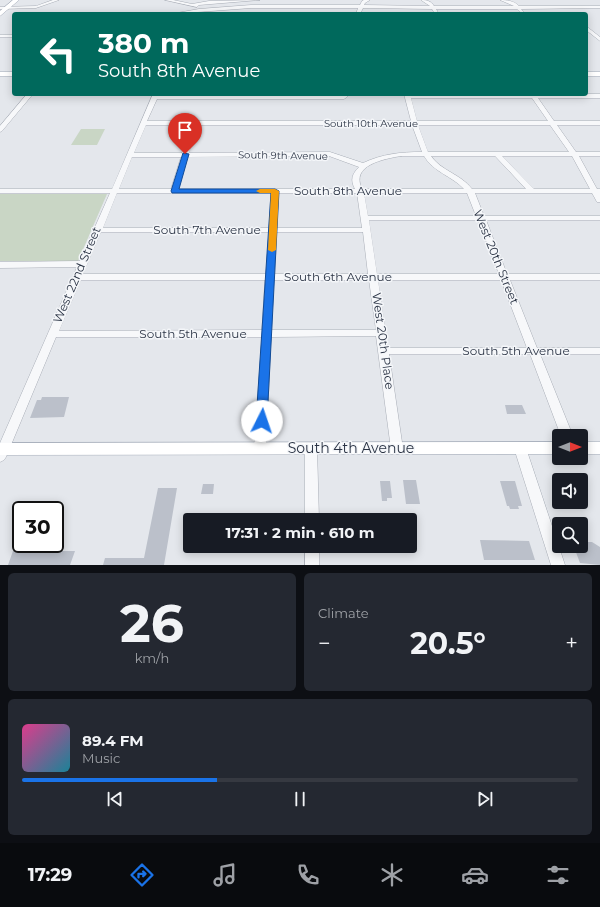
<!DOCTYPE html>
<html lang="en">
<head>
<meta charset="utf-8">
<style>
  :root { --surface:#171b24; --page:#242831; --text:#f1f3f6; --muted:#9ea1a6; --line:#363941; --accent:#1a73e8 }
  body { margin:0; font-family:Montserrat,sans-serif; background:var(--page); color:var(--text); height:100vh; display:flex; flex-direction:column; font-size:15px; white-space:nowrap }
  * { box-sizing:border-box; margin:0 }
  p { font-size:13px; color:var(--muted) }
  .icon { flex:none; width:22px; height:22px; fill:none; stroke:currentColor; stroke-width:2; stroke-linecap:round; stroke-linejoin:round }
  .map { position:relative; height:565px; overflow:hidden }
  .panel { display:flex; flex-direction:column; gap:8px; padding:8px; background:#0d0f14; flex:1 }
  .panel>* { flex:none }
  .guide { position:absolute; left:12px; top:12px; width:576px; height:84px; border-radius:4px; box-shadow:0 2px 10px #0003; background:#00695c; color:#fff; overflow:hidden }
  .needle { width:26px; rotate:90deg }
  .buttons { position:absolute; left:552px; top:429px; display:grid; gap:8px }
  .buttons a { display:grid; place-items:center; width:36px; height:36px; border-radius:4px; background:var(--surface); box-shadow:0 2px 10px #0003; font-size:20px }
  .speed { position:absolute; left:12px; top:501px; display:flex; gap:8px; font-size:20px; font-weight:700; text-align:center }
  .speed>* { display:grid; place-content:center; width:52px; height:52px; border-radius:50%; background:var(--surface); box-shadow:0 2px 10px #0003; line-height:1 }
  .speed .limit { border:2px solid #111; border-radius:6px; background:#fff; color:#111 }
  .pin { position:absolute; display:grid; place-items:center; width:34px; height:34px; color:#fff; margin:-41px -17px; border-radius:50% 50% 50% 0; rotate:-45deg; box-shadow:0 0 4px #0007 }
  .pin .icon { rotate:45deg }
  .me { position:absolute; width:44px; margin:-22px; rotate:4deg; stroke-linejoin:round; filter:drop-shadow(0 0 3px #0008) }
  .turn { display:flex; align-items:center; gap:14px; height:84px; padding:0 20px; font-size:18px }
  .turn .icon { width:52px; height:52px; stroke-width:2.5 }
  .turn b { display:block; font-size:28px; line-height:34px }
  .big { font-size:30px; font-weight:700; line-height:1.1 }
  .panel .card { flex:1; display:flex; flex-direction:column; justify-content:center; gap:6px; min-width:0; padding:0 14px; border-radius:6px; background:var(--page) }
  .panel .dial { align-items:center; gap:0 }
  .dial b { font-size:52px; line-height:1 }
  .song { display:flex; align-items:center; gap:12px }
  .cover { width:48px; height:48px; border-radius:6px; background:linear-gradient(135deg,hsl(330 70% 55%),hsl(190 70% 35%)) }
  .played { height:4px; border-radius:2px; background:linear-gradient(90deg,var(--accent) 35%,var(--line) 35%) }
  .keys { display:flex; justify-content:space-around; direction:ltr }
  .heat { display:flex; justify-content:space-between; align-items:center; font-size:22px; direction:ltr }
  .panel .tiles { flex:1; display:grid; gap:8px; grid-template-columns:1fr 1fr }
  .card:last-child { grid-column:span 2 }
  .trip { position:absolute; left:183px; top:513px; width:234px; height:40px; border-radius:4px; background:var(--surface); box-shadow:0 2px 10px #0003; font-weight:700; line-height:40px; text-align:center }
  .tabs { display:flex; height:64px; justify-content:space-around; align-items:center; background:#090b0e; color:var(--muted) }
  .tabs .icon { width:28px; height:28px }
  .tabs .current { color:var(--accent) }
  .tabs b { font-size:18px; color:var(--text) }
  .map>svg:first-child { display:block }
</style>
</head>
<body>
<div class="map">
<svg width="600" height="565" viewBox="0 0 600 565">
  <rect width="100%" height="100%" fill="#e4e7ec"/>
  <path fill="#c9d6c5" d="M81,129H105L97,145H71Z
    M0,194H107L78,261H0Z"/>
  <path fill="#bbc0ca" d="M42,397H69L64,417L30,418L37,400H41Z
    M505,405H522L526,414H507Z
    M403,480H416L420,504H406Z
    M380,481H390L392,498H387V501H382Z
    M500,481H515L522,506H518L519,509H510L509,506H507Z
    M203,484H214L213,494H201Z
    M158,488H177L164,565H103L105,558H144Z
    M480,540L529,541L535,560H484Z
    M584,542H592L600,547V565L580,563L574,547H580Z
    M13,551H75L70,565H8Z"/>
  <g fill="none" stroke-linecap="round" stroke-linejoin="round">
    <defs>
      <path id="minor" d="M53,0H59L36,8L0,9V7L36,6Z
        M165,0H173L192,4L209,1L260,0L199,5L197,7Z
        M364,0H370L365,3L364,5L430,6L421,0C427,0 431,1 434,6H514L500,0C507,0 514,1 519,6H600V8L521,9L526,14H522L517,9H436L439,14H435L432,9L363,8L360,14H356L358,8H251L171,14L199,9L251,5H360L362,1Z
        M586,26L600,37V41L586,30Z
        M0,35H14V37H0Z
        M27,94H33L2,131L0,132V126Z
        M153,94H159L158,95H341V94H347V97L344,99H157L147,121H411L404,94H600V98H538L554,121H600V125H557L576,152H600V156H579L597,189H600V202H597L592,193H475L484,216H600V220H486L507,274H600V280H510L537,348H600V354H540L573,436H561L530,354H389L403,449L401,452L397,454L393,452L391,449L376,336L271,337L266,448L264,451L260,453L256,451L254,448L262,337H56L6,457L4,460L0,462V443L77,267L0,268V262L80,261L110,193H0V189H112ZM411,98H532L548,121H417ZM146,125H190L182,153H134ZM197,125H412L422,152C401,152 382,154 363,163L330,152L189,153ZM418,125H550L569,152H428ZM329,156L359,167C352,174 350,180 355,189H178L187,157ZM401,156H424C433,172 452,176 464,189H362C350,165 384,159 401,156ZM431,156H495L526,189H472C461,174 441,171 431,156ZM502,156H572L590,189H534ZM132,157H181L171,189H119ZM117,193H271L269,228H103ZM279,193H357L362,228H277ZM364,193H467L476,216H368ZM369,220H478L499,274H377ZM101,232H269L266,274H83ZM277,232H363L368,274H275ZM81,280H265L262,330L59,331ZM274,280H369L376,330H272ZM378,280H501L527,348H388Z
        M311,443L315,445L317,448L319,520H305V448L307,445Z
        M520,443L524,445L526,448L565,565H551L514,448L516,445Z
        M305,546H319V565H305Z"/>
      <path id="major" d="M13,0H19L0,16V11Z
        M0,72H14V76H0Z
        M586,72H600V76H586Z
        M559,442V454L0,455V443Z
        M581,442H600V454H581Z"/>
    </defs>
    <use href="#minor" stroke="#a9aeb7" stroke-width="1"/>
    <use href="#major" stroke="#a3abb8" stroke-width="1"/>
    <use href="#minor" fill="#f7f8fa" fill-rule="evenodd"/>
    <use href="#major" fill="#fff" fill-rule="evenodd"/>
  </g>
  <path fill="#1a73e8" stroke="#114b97" d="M183,153L189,154L179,189H275L279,191L267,421L266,424H258L256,421L271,193H172L171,191Z"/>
  <path fill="#f59e0b" d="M275,189L279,191L276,250L272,252L268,250L271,193H260L256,191L260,189Z"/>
  <g text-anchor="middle" stroke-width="3" stroke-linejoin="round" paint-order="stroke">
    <g font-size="10" fill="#2b3445" stroke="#f4f6f9">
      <text x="371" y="127">South 10th Avenue</text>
      <text transform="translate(283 155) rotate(1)" y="4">South 9th Avenue</text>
    </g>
    <g font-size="12" fill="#2b3445" stroke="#f4f6f9">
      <text x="348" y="195">South 8th Avenue</text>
      <text x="207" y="234">South 7th Avenue</text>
      <text transform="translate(496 257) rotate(68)" y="4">West 20th Street</text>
      <text transform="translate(77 275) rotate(-67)" y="4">West 22nd Street</text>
      <text x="338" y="281">South 6th Avenue</text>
      <text x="193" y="338">South 5th Avenue</text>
      <text transform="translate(383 341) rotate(82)" y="4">West 20th Place</text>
      <text x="516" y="355">South 5th Avenue</text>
    </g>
    <g font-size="14" fill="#2b3445" stroke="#f4f6f9">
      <text x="351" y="453">South 4th Avenue</text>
    </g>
  </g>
</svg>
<div class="buttons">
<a><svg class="needle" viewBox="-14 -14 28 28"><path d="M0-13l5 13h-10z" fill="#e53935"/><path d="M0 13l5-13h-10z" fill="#9ea1a6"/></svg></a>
<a><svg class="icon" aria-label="sound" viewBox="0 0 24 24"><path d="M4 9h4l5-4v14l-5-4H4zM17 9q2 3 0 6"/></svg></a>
<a><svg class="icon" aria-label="search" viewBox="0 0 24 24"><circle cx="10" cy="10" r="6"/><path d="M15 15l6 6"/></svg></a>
</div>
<div class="speed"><div class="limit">30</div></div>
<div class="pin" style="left:185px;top:154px;background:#d93025"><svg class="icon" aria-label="arrive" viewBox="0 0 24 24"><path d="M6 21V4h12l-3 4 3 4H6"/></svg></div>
<svg class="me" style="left:262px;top:421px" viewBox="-20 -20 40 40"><circle r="19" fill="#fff"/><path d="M0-13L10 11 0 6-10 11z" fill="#1a73e8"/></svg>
<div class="trip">17:31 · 2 min · 610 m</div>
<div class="guide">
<div class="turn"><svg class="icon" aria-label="left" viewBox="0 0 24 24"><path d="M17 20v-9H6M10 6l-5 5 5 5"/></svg><div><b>380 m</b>South 8th Avenue</div></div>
</div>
</div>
<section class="panel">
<div class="tiles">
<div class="card dial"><b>26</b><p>km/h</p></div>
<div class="card"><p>Climate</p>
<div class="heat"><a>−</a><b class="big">20.5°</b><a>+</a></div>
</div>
<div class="card">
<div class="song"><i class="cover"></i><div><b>89.4 FM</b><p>Music</p></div></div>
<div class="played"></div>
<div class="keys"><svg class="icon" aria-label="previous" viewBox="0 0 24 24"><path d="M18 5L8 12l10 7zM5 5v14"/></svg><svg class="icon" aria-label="pause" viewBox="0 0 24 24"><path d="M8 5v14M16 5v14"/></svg><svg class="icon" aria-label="next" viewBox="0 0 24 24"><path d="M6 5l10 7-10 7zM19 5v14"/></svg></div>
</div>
</div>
</section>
<nav class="tabs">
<b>17:29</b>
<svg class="icon current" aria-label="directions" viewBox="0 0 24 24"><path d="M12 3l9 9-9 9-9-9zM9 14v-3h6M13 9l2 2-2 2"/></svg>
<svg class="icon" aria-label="music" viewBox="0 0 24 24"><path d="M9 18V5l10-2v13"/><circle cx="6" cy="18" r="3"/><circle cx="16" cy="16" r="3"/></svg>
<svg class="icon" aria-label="phone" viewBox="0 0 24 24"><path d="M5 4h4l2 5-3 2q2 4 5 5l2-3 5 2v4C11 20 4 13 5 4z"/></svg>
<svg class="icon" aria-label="climate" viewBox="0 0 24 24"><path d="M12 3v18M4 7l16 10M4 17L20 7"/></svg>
<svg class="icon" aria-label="car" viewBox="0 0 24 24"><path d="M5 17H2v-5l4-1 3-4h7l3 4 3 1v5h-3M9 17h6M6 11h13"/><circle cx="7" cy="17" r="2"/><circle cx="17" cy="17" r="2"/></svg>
<svg class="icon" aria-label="filters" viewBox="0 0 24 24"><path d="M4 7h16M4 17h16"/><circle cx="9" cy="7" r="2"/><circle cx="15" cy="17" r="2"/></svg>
</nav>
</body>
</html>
